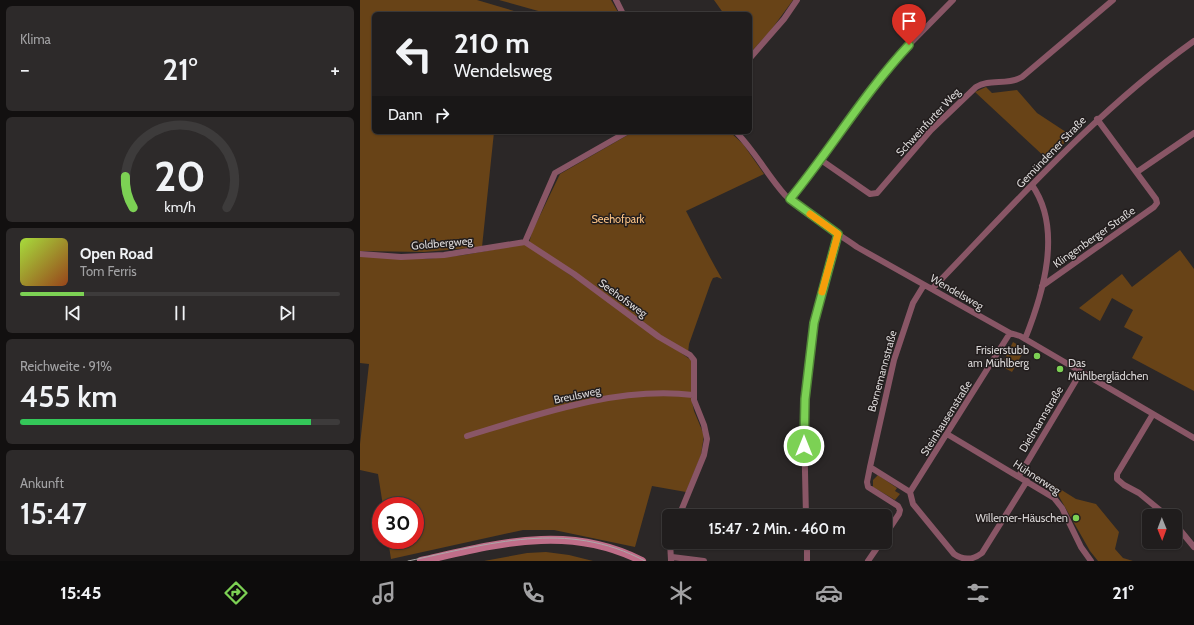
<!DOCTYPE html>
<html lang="de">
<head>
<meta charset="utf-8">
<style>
  :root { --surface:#201d1d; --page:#2d2a2a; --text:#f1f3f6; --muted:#a2a2a4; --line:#3d3b3b; --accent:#7cd154 }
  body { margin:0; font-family:Cabin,sans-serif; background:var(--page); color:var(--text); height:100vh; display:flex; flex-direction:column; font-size:15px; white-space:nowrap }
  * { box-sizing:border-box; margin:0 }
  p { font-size:13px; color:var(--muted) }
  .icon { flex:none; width:22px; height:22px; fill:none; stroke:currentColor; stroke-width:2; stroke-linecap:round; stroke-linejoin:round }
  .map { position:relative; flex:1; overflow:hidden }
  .details { display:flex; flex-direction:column; gap:6px; padding:6px; background:#121010; width:360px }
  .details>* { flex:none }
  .banner { position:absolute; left:12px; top:12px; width:380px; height:122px; border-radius:6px; box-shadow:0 1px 3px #0004,0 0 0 1px var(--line); background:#201d1d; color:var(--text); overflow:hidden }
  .needle { width:26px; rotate:179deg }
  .buttons { position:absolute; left:782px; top:509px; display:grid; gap:8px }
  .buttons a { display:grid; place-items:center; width:40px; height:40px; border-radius:6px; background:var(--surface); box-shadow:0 1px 3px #0004,0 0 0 1px var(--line); font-size:20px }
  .speed { position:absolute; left:12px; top:497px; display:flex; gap:8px; font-size:20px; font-weight:700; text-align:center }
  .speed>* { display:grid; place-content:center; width:52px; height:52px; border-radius:50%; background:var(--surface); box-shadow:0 1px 3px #0004,0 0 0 1px var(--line); line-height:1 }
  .speed .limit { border:6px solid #d22; background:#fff; color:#111 }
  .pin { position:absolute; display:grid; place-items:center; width:34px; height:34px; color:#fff; margin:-41px -17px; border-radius:50% 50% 50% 0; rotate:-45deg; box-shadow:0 0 4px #0007 }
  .pin .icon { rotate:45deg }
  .me { position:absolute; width:44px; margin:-22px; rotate:0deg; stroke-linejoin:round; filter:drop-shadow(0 0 3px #0008) }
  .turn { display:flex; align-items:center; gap:14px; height:84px; padding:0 16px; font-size:18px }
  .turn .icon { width:52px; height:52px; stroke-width:2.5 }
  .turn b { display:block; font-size:28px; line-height:34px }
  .then { display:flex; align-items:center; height:38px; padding:0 16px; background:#0003; gap:8px; font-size:15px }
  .big { font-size:30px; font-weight:600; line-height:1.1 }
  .details .widget { flex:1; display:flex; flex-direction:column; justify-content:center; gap:6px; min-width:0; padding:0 14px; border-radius:6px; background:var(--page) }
  .details .dial { align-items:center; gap:0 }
  .dial svg { height:104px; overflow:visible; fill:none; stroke:var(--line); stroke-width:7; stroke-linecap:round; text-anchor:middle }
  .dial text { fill:var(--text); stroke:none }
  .song { display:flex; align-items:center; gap:12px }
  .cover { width:48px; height:48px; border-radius:6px; background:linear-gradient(135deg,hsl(80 70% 55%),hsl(20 70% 35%)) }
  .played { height:4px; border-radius:2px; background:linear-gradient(90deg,var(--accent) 20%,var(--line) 20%) }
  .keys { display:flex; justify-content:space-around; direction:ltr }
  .heat { display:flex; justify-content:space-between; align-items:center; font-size:22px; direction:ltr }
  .charge { height:6px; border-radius:3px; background:linear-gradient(90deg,#34c759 91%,var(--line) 0) }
  .trip { position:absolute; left:302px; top:509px; width:230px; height:40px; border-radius:6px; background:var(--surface); box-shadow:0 1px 3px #0004,0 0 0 1px var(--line); font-weight:600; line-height:40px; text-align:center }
  .tabs { display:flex; height:64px; justify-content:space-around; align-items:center; background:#0d0c0c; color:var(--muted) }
  .tabs .icon { width:28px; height:28px }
  .tabs .on { color:var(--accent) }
  .tabs b { font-size:18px; color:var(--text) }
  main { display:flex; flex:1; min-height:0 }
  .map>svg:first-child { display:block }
</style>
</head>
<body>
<main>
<section class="details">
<div class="widget"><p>Klima</p>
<div class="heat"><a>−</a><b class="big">21°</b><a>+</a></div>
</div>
<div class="widget dial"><svg viewBox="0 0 100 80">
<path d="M14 69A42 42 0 1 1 86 69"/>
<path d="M14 69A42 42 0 0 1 8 45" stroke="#7cd154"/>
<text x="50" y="56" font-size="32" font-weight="700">20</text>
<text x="50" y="72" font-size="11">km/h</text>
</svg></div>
<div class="widget">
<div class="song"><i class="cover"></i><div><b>Open Road</b><p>Tom Ferris</p></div></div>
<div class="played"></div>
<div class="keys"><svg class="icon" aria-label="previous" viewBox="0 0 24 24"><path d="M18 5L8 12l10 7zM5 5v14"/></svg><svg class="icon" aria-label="pause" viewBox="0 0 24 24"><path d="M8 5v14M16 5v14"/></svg><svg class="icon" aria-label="next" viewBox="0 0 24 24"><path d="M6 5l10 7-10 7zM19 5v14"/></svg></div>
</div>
<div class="widget"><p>Reichweite · 91%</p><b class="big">455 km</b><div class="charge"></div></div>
<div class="widget"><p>Ankunft</p><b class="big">15:47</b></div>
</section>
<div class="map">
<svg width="834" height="561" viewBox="0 0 834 561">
  <rect width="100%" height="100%" fill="#2b2727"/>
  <path fill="#684317" d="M0,0H117L164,14H14V132H134L122,247L64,252L0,251Z
    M139,0H251L259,14H189Z
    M354,0H433L411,30L391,52L390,50V14H364Z
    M626,87L632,93L657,90L677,113L712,136L687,159L615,92Z
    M273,132H370L383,144L404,174L326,211C338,234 349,257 362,279L357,277L353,278L351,282L329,344L328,353L292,330L169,243L172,232L200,174Z
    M166,244L331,360V397L334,411L344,435L341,455L326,492L292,486L275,547L194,530H163L31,559L28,540H55V506H23L18,474L0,470V444L9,364L0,363V256L66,259L104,255Z
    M820,250L834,269V391L772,358L783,337L764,327L773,310L752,298L740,321L719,308L762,274L772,287Z
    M653,342L665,349L652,372L641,366Z
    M676,474L716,499L736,504L759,532L755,549L763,558L773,561H738L730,551L697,493L674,479Z
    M518,475L537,488L535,491L540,494L535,500L513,487V480Z
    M186,552L209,555L233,561H124L167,553Z"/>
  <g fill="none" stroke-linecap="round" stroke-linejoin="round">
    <path stroke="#895666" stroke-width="6" d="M256,0L263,14
      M390,58L424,19L437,0
      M376,132C395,151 407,175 425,195C444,215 475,231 497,247L650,333L660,336L672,343L834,438
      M461,160L510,194L517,193L571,130L616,87C630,78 647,86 662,77L753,0
      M777,172L834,133
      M430,199L445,181L540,54L593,0
      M165,242L214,274L299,337L330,355L334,360V400L344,425L347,439L344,455L319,516
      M165,242L195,173L267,132
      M0,254L41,257L84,255L165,242
      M682,286L794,207L797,203L796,199L737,119
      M572,289C656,202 736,111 834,41
      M665,339C683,294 703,229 672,185
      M793,414L757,474V479L764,485L779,493L807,516
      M587,434L694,498L702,508L721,547L731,561
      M107,436C179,414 258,386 333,395
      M510,467L507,482L508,487L538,506L540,510L539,514L525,535
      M659,476L721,372
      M550,492L510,467L534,360L553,303L564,285
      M550,492L553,504L594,554C604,561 613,560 622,553L667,481
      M550,492L650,333
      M446,516L444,427L447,376L454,323L478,234
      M815,524L834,547
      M310,542L311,560
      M447,542V561
      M312,557L344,561
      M508,561L521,542"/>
    <path stroke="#bf6e89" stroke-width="8" d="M61,561C137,544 208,523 282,561"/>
    <path stroke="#aaa7a7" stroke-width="1" d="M48,561C129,544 207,519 285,561"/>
  </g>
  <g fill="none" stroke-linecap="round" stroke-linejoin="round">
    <defs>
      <path id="route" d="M444,446L445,399L454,323L478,234L430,199C471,149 505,92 549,45"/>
    </defs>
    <use href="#route" stroke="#518837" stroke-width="10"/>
    <use href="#route" stroke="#7cd154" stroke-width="7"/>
    <path stroke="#f59e0b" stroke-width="7" d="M450,214L478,234L462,292"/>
  </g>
  <g fill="#7cd154" stroke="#221d1d" stroke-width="1.5">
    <circle cx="677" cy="356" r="4"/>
    <circle cx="700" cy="369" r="4"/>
    <circle cx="716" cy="518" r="4"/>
  </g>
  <g text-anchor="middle" stroke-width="3" stroke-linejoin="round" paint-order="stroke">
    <g font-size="11" fill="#d9d6d6" stroke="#221d1d">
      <text transform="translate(568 122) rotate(-47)" y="4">Schweinfurter Weg</text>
      <text transform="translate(691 152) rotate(-46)" y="4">Gemündener Straße</text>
      <text transform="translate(734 237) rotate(-35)" y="4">Klingenberger Straße</text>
      <text transform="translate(82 243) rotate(-5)" y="4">Goldbergweg</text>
      <text transform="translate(597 292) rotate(30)" y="4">Wendelsweg</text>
      <text transform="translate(263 298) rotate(36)" y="4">Seehofsweg</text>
      <text transform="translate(522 371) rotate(-75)" y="4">Bornemannstraße</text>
      <text transform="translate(217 395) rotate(-12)" y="4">Breulsweg</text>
      <text transform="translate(586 418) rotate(-58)" y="4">Steinhausenstraße</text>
      <text transform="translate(681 419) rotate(-59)" y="4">Dielmannstraße</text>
      <text transform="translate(677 477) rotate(33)" y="4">Hühnerweg</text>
    </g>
    <g font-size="11" fill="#fcc385" stroke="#221d1d">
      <text x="258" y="223">Seehofpark</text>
    </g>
    <g font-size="11" fill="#d9d6d6" stroke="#221d1d" text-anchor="end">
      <text x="669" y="354">Frisierstubb<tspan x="669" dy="13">am Mühlberg</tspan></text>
      <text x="708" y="367" text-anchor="start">Das<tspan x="708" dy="13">Mühlberglädchen</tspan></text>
      <text x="708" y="522">Willemer-Häuschen</text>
    </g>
  </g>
</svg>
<div class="buttons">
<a><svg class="needle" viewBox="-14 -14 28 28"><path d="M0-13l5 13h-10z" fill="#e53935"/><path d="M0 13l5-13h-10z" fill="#a2a2a4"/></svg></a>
</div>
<div class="speed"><div class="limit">30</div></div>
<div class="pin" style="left:549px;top:45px;background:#d93025"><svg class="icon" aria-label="arrive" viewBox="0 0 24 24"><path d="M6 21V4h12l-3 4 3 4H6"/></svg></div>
<svg class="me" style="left:444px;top:446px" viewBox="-20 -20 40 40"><circle r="17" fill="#7cd154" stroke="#fff" stroke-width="3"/><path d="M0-11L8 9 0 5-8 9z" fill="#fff"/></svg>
<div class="trip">15:47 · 2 Min. · 460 m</div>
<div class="banner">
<div class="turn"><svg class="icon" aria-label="left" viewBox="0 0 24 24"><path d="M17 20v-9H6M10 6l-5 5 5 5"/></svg><div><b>210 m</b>Wendelsweg</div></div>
<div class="then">Dann<svg class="icon" aria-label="right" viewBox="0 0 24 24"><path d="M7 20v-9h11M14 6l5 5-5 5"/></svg></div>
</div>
</div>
</main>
<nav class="tabs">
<b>15:45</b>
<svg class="icon on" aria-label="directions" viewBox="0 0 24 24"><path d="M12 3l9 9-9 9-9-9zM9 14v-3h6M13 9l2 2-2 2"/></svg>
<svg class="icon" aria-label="music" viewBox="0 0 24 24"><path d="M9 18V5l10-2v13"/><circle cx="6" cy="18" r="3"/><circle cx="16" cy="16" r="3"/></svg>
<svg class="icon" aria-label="phone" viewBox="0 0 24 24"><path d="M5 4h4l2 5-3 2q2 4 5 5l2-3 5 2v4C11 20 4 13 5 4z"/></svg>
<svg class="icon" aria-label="climate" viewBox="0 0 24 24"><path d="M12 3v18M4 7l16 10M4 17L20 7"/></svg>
<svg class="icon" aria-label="car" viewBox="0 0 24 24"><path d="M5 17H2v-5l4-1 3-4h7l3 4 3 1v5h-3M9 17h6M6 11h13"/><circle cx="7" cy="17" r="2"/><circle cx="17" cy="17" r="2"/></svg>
<svg class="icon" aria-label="filters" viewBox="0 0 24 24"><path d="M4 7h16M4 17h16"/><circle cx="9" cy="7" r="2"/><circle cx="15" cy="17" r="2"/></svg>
<b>21°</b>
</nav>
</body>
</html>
